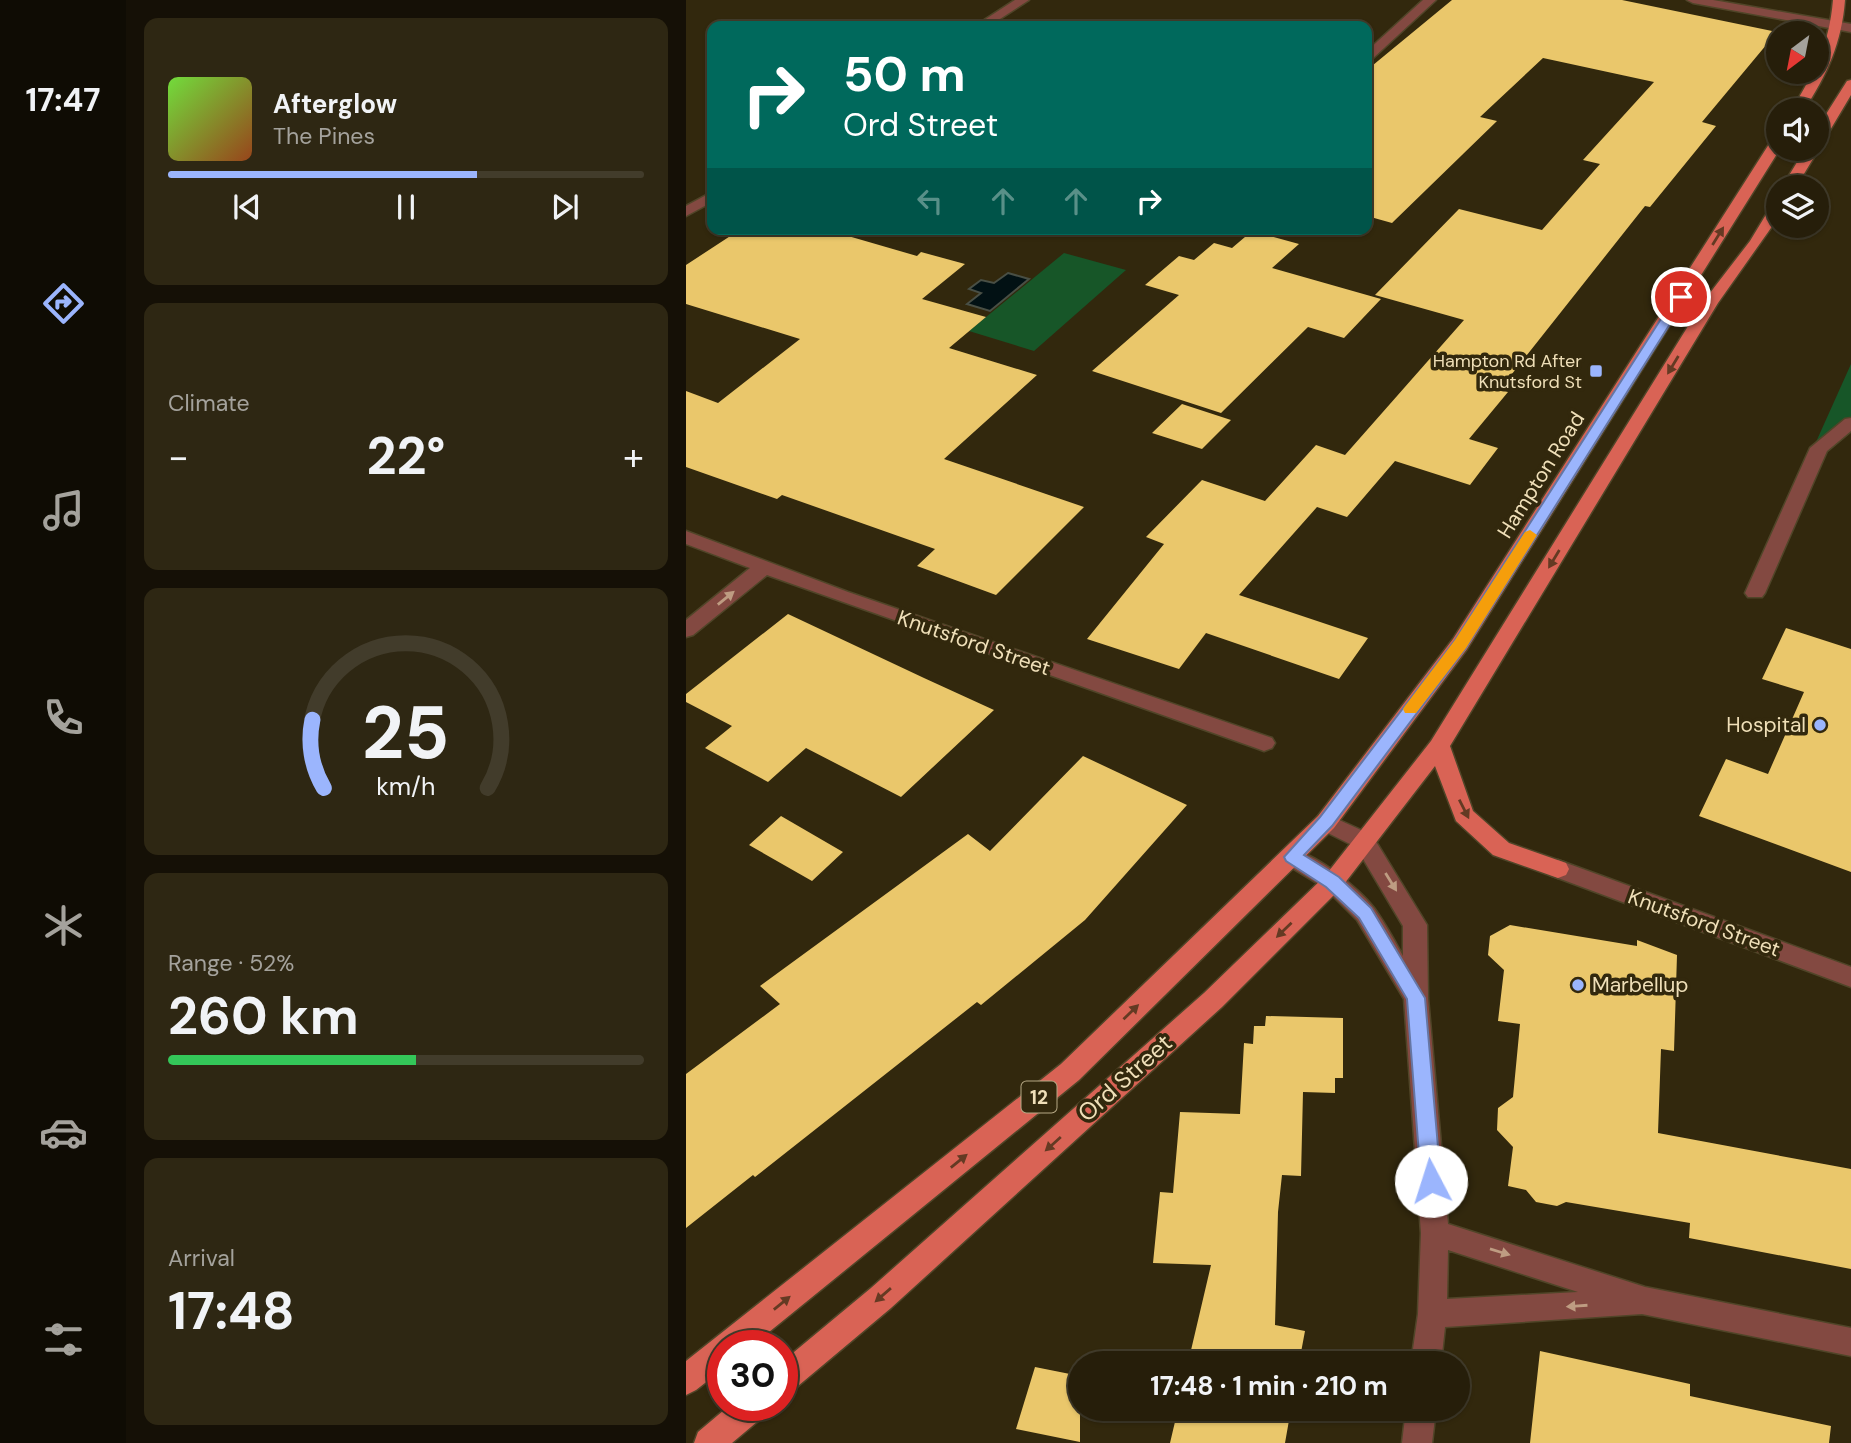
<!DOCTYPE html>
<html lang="en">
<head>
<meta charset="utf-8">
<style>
  :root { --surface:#261e0a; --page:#2e2713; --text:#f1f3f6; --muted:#a4a29c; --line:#423c2b; --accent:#9bb5fd }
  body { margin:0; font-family:"DM Sans",sans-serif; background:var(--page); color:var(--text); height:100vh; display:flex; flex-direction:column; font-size:26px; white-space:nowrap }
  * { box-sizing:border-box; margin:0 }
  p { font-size:23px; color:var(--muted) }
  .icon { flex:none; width:38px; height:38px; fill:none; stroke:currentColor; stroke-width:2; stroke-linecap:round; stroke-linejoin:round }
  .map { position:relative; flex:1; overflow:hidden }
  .side { display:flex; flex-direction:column; gap:18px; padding:18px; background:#151006; width:560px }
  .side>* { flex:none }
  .guide { position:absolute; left:21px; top:21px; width:665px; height:214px; border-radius:14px; box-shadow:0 2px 5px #0004,0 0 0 2px var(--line); background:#00695c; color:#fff; overflow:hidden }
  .needle { width:46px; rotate:212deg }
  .fabs { position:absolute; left:1080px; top:21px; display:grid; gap:14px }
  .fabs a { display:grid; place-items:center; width:63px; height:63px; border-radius:50%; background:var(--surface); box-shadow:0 2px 5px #0004,0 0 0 2px var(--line); font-size:35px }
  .speed { position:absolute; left:21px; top:1330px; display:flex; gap:14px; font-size:35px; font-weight:700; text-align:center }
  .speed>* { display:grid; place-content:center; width:91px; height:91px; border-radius:50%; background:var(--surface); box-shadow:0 2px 5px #0004,0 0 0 2px var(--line); line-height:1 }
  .speed .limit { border:10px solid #d22; background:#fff; color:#111 }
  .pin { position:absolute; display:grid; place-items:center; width:60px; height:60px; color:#fff; margin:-30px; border:4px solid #fff; border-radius:50%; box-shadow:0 2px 7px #0007 }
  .me { position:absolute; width:77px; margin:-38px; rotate:355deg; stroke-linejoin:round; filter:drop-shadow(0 0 5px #0008) }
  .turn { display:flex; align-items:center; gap:24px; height:147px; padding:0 21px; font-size:32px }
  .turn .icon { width:91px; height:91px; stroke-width:2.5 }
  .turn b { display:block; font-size:49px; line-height:60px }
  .lanes { display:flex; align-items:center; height:66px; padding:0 21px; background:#0003; justify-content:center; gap:35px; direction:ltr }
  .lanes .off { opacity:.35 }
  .big { font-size:52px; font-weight:700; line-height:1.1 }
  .side .card { flex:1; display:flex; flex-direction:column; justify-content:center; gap:10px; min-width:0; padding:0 24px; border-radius:14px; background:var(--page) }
  .side .dial { align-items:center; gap:0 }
  .dial svg { height:182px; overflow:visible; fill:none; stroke:var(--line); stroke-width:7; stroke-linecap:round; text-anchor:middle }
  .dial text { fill:var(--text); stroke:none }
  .song { display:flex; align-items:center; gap:21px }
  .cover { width:84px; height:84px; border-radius:10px; background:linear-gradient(135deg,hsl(100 70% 55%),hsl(20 70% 35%)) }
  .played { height:7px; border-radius:4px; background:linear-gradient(90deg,var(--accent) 65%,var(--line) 65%) }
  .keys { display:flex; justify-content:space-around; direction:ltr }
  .heat { display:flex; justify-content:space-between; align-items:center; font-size:38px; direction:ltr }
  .charge { height:10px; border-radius:5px; background:linear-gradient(90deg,#34c759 52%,var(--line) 0) }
  .trip { position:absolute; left:382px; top:1351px; width:402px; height:70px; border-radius:35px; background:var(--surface); box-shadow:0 2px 5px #0004,0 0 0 2px var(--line); font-weight:700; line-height:70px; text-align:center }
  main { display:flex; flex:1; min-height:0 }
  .menu { display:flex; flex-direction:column; width:126px; justify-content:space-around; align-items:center; background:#0f0c04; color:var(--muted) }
  .menu .icon { width:49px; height:49px }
  .menu .current { color:var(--accent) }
  .menu b { font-size:32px; color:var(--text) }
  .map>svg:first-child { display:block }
</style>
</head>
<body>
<main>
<nav class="menu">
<b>17:47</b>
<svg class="icon current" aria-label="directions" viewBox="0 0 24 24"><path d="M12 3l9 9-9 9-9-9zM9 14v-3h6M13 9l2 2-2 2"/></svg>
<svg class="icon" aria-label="music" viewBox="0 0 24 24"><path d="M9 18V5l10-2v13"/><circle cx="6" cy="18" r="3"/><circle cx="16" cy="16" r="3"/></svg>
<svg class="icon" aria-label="phone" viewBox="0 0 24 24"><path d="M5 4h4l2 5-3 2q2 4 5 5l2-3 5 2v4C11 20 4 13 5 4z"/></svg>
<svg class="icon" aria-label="climate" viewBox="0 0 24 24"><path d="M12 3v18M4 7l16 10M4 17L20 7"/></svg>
<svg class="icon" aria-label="car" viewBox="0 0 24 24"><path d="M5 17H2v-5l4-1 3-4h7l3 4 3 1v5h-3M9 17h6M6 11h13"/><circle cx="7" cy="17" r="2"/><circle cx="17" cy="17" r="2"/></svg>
<svg class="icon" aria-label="filters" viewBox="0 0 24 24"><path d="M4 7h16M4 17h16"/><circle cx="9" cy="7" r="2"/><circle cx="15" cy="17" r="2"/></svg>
</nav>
<section class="side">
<div class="card">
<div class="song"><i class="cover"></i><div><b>Afterglow</b><p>The Pines</p></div></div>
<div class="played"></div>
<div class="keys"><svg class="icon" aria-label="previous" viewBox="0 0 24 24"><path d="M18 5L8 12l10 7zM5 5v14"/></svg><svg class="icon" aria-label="pause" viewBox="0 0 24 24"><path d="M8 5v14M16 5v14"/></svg><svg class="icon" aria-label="next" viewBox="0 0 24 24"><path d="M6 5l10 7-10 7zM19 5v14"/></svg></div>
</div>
<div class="card"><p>Climate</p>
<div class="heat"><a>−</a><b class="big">22°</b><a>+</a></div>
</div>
<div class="card dial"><svg viewBox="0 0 100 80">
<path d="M14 69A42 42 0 1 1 86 69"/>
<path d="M14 69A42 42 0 0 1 9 39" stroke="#9bb5fd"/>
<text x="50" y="56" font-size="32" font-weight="700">25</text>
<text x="50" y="72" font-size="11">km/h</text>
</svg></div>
<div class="card"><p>Range · 52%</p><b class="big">260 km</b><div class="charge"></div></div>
<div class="card"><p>Arrival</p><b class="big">17:48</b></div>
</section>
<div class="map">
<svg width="1165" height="1443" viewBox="0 0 1165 1443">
  <rect width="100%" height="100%" fill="#32280d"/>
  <path fill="#175628" d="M378,253L440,270L348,351L283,331Z
    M1165,364V418L1140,438L1130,442Z"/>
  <path fill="#021114" stroke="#494f45" stroke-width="2" d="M322,273L343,279L304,311L281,304L295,293L283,289L295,280L308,283Z"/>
  <path fill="#eac76b" d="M766,0H936L1091,32L1016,122L1030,126L964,207L959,206L814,389L822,392L783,439L812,448L784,485L709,461L661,517L631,507L553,595L682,638L653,679L520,633L493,669L401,639L478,544L460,537L516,480L579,501L630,445L659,455L778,320L689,295L773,209L856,230L914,164L897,160L968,82L857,58L794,117L811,121L706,223L681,216V70Z
    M55,229H138L231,256L235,252L279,264L236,299L300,317L263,348L351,375L258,459L398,507L310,595L231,566L249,549L96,495L91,499L0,467V391L32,403L114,339L0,304V265Z
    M566,231L613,244L586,268L695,299L658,338L622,327L535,413L406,371L493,295L459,285L493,256L508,260L528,243L546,248Z
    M496,404L545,420L516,449L466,433Z
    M102,614L238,678L308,710L215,797L120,748L82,782L19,748L46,726L0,702V694Z
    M1100,628L1165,649V872L1013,816L1040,759L1082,774L1118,692L1076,679Z
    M397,756L501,805L399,920L295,1005L291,1002L69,1177L67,1175L0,1228V1074L94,1004L74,986L282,834L304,851Z
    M95,816L157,852L126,881L63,845Z
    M824,925L951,946V940L991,955L988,1051L975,1049L972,1133L1165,1169V1269L1003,1238L1004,1223L880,1202L871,1206L850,1202L840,1190L822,1186L827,1147L811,1130L812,1108L827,1097L834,1024L812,1021L818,970L802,955L804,936Z
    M580,1016L657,1018V1078H649V1093L617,1092L615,1176L596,1175L592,1212L589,1325L619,1331L613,1363H502L525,1265L467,1263L474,1192L487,1193L494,1112L554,1114L558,1043L567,1044L568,1026H579Z
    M854,1351L1004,1384V1396L1145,1426L1143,1443H844Z
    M349,1367L394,1376V1442L330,1429Z
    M492,1409H605L599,1443H484Z"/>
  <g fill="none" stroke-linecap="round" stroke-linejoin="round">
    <defs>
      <path id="minor" d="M329,0H343L303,26H289Z
        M737,0H750L685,60L681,61V51Z
        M1001,0H1027L1165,24V32L1007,3Z
        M26,192V202L0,216V206Z
        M482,229H496V230L489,234Z
        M1165,418V431L1141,451L1079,593L1076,597H1062L1059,593L1124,448L1159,419Z
        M0,531L162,592L586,738L589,743L586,748L578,751L570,748L81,575L7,635L0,637V620L64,568L0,544Z
        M640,814L686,835L741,925L742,998L762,1224L959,1287L1165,1328V1356L956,1314L759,1327L755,1363H725L732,1314L735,1233L718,999L671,920L639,888L598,863L595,857L598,851C621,844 675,890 688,908C699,923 708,940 717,956V926L670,847L632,828L629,822L632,816ZM762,1250L892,1292L761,1299Z
        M872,860L1165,967V987L864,875L861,869L864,863Z
        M720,1409H750L746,1443H716Z"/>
      <path id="major" d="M1147,0H1159C1156,42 1141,75 1118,110H1106C1128,71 1143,47 1147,0Z
        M1165,80V95L1137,142L1130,146V130L1161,81Z
        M1092,137L1094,149L781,649L648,828L393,1080L66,1346H37V1369L10,1390L0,1395V1361L375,1064L632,816L767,639L1085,141Z
        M1130,146L1133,149L1110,187H1096L1119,149H1130Z
        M1092,202V218L1032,303L764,746L787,811L823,843L880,863L883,869L880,875L872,878L807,855L770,821L749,766L655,888L536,1007L205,1308L106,1391L96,1396V1362L185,1288L518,993L639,876L745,741L1017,302L1064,241L1087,203Z
        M44,1405H82L78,1416L46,1443H8L12,1432Z"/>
    </defs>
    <use href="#minor" stroke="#504528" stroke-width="3"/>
    <use href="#major" stroke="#504528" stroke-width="3"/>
    <use href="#minor" fill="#834941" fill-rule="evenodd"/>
    <use href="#major" fill="#d96355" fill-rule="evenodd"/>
  </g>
  <defs><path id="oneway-solid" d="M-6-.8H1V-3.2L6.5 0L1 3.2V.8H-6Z" transform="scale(1.75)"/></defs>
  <g fill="#643a23">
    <use href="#oneway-solid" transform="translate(1032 236) rotate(-58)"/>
    <use href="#oneway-solid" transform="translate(987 365) rotate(121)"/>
    <use href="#oneway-solid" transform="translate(868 559) rotate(121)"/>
    <use href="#oneway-solid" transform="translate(778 809) rotate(63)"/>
    <use href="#oneway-solid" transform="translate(598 930) rotate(136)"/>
    <use href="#oneway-solid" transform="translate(445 1012) rotate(-44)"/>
    <use href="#oneway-solid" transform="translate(367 1144) rotate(138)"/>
    <use href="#oneway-solid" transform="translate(273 1161) rotate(-39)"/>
    <use href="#oneway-solid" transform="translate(197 1295) rotate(139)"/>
    <use href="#oneway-solid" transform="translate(96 1303) rotate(-39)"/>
  </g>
  <g fill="#be9c82">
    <use href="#oneway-solid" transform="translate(40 598) rotate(-39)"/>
    <use href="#oneway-solid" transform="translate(705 882) rotate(58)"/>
    <use href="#oneway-solid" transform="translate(814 1252) rotate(17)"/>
    <use href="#oneway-solid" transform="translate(891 1306) rotate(176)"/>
  </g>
  <path fill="#9bb5fd" stroke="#6576a4" stroke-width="2" d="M995,294L1001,297L780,648L646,826L618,855L653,877L685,908L739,998L755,1181L752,1187L745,1190L738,1187L735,1181L721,999L673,918L640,887L600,861L598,857L634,817L769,640L989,297Z"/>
  <path fill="#f59e0b" d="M844,530L851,535L780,648L730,713H719L717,709L719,706L769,640L839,532Z"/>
  <g fill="#9bb5fd" stroke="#32280d" stroke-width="2.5">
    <rect x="903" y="364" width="14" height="14" rx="3.5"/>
    <circle cx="1134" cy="725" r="7"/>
    <circle cx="892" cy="985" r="7"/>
  </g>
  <g text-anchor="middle" stroke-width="7" stroke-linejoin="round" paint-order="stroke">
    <g font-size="18" fill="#efdfb8" stroke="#32280d" text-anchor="end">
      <text x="896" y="367">Hampton Rd After<tspan x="896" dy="21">Knutsford St</tspan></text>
    </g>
    <rect fill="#32280d" stroke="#b6a885" stroke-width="2" x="335.5" y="1081.5" width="35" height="31" rx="5"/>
    <g font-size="19" font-weight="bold" fill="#efdfb8">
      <text x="353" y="1104">12</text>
    </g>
    <g font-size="21" fill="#efdfb8" stroke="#32280d">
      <text transform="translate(855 475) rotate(-58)" y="7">Hampton Road</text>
      <text transform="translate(288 643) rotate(19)" y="7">Knutsford Street</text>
      <text transform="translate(1018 923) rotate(20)" y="7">Knutsford Street</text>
    </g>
    <g font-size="21" fill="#efdfb8" stroke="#32280d" text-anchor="end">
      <text x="1120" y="732">Hospital</text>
      <text x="906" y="992" text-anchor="start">Marbellup</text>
    </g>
    <g font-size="24" fill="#efdfb8" stroke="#32280d">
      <text transform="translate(439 1078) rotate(-42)" y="8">Ord Street</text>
    </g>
  </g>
</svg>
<div class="fabs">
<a><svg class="needle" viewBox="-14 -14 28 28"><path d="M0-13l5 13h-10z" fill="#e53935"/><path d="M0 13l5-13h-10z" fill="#a4a29c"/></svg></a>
<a><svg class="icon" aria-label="sound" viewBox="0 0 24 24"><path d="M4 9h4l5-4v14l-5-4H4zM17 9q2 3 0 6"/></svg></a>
<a><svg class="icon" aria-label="layers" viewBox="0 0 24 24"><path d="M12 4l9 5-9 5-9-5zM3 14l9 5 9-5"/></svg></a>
</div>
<div class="speed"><div class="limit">30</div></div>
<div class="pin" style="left:995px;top:297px;background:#d93025"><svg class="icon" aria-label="arrive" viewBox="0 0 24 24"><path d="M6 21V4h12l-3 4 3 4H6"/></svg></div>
<svg class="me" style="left:745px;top:1181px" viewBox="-20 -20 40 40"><circle r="19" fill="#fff"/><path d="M0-13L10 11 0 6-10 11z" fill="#9bb5fd"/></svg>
<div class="trip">17:48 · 1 min · 210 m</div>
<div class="guide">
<div class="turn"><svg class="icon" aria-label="right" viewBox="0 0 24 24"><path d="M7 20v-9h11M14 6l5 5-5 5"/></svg><div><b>50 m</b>Ord Street</div></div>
<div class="lanes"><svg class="icon off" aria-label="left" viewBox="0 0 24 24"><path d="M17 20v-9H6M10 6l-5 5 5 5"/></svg><svg class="icon off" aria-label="ahead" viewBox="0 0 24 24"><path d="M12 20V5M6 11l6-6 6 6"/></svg><svg class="icon off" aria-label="ahead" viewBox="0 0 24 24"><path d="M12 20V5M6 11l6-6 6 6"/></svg><svg class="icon" aria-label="right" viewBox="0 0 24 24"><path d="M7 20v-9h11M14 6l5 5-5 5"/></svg></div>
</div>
</div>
</main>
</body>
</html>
